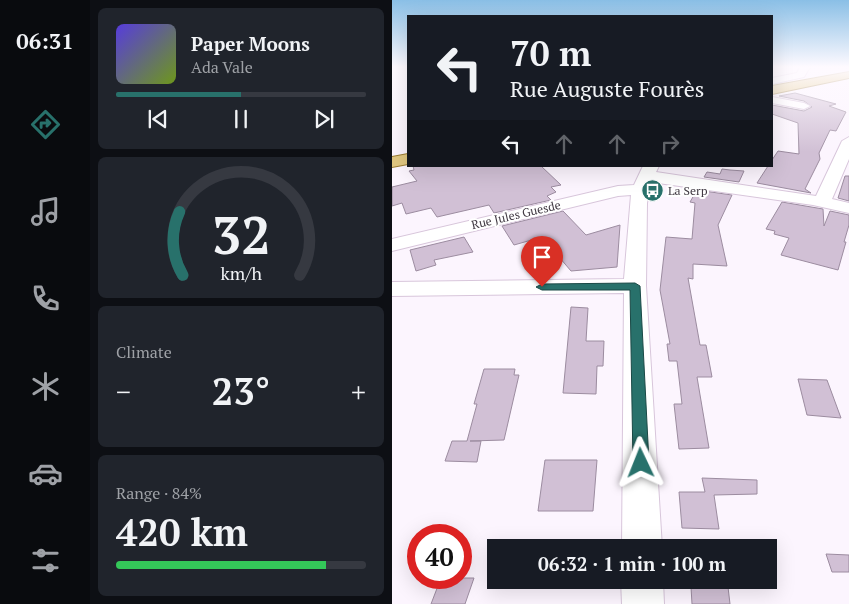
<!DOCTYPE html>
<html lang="en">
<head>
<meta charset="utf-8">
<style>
  :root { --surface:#171b24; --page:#20242c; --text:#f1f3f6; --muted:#9ea1a6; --line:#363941; --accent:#28716b }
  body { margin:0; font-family:"PT Serif",serif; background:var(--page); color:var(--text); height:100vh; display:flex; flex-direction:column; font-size:19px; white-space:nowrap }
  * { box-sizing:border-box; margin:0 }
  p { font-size:16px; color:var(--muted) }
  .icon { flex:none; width:28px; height:28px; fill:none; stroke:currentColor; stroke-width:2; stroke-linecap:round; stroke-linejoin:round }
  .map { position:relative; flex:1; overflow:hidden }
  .drawer { display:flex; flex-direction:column; gap:8px; padding:8px; background:#0d0f14; width:302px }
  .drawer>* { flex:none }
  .guide { position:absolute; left:15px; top:15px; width:366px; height:152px; border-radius:0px; box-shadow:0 5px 20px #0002; background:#171b24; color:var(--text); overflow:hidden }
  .speed { position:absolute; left:15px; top:524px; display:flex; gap:10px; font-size:25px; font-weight:700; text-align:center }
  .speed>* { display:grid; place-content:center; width:65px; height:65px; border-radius:50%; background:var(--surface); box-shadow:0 5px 20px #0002; line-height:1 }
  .speed .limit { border:8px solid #d22; background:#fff; color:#111 }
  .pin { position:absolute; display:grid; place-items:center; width:42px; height:42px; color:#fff; margin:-51px -21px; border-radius:50% 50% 50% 0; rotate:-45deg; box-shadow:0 0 5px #0007 }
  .pin .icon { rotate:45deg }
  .me { position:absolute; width:55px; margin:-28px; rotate:358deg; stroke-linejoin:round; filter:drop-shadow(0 0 4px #0008) }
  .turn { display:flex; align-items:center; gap:18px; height:105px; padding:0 20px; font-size:22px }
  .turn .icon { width:65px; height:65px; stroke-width:2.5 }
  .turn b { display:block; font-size:35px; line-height:42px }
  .lanes { display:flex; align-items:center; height:48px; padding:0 20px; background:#0003; justify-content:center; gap:25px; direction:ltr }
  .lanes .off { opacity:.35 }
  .big { font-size:38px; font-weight:700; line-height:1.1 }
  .drawer .card { flex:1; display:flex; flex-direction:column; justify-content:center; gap:8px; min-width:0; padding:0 18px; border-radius:8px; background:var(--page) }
  .drawer .dial { align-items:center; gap:0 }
  .dial svg { height:130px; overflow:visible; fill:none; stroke:var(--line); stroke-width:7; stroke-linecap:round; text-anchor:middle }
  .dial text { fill:var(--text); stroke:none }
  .song { display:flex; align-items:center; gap:15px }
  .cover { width:60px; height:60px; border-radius:8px; background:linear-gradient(135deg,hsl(250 70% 55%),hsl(80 70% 35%)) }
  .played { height:5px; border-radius:2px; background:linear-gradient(90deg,var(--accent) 50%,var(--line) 50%) }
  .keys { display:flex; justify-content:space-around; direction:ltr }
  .heat { display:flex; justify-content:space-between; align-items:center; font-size:28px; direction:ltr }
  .charge { height:8px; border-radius:4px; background:linear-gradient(90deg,#34c759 84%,var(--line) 0) }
  .trip { position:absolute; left:95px; top:539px; width:290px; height:50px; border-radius:0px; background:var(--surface); box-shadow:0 5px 20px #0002; font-weight:700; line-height:50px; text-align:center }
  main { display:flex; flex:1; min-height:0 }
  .tab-bar { display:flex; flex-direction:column; width:90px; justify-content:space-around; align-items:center; background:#090b0e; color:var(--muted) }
  .tab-bar .icon { width:35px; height:35px }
  .tab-bar .active { color:var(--accent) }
  .tab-bar b { font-size:22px; color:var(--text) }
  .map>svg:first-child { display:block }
</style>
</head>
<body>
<main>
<nav class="tab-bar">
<b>06:31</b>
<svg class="icon active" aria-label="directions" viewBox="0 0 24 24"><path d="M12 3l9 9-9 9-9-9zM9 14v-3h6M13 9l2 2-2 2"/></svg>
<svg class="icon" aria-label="music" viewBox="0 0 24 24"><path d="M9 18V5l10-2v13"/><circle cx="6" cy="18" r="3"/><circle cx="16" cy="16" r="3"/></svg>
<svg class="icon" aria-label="phone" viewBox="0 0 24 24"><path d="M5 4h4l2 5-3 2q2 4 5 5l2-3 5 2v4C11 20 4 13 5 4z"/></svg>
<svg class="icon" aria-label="climate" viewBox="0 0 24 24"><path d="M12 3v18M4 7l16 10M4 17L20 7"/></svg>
<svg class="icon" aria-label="car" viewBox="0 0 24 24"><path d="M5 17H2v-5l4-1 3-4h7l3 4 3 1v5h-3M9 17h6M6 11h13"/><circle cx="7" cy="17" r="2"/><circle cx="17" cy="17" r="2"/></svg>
<svg class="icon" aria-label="filters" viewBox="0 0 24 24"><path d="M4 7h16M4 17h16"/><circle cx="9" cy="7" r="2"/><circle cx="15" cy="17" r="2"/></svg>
</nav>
<section class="drawer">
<div class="card">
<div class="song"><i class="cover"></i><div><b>Paper Moons</b><p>Ada Vale</p></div></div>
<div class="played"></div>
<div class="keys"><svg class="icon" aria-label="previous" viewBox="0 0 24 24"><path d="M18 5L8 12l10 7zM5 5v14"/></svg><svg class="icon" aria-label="pause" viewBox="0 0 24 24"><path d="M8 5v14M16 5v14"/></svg><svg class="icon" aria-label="next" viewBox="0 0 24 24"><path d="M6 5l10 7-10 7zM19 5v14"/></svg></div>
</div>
<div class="card dial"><svg viewBox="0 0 100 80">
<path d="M14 69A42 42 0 1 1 86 69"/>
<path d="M14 69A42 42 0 0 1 12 30" stroke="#28716b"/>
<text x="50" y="56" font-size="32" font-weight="700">32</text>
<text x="50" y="72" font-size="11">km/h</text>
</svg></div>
<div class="card"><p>Climate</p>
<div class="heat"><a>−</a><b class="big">23°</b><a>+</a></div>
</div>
<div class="card"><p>Range · 84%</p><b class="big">420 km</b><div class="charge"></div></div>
</section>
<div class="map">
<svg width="457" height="604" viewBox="0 0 457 604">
  <rect width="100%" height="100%" fill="#fcf5fe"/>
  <path fill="#d1c0d5" stroke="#9c8ca0" d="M403,93L444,104L437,106L454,112L444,131L438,130L427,153L428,159L413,189L419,193L365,183L376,166H380V160L386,151L407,154L406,123L380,114V105L412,111L420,107L412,101L387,96Z
    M21,166H149L169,185L159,187L164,192L155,196L159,200L102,213L97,205L45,217L39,208L14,214L10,203L0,206V187L25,181L17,171L22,170Z
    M330,169L338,170L352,171L347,182L312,177L315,172L328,174Z
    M453,176H457V201L446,198Z
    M305,190L340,195L326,225L335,266L301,264V279L296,278L308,345H314L320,377H305L317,448L287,449L282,404H290L285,361H277L275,344H278L268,290L274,237L300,239L303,203L298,202Z
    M390,202L431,209L432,226L438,211L457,215V225L452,242H454L446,270L389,255L397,238L382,234L383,231L374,229Z
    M171,211L194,235L228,225L225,267L179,271L150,237L122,245L110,226Z
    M72,237L81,252L42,260L44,265L24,271L18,250Z
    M179,307L196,308L194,341H212L211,366H205L204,394L171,393Z
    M92,369H123L122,375H127L112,440L78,441H89L85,462L53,461L60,441H75L85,404H82Z
    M406,379L435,380L449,418L415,415Z
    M153,460H205L201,511H146Z
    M310,478L365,480V494L322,495L327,529L290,528L287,492H313Z
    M434,554L457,555V572H440Z
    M49,578H82L73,604H39Z
    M299,587H336L338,604H300Z"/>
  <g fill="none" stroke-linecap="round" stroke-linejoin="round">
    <defs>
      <path id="minor" d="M408,67H418L412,77L380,84V78L405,73Z
        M380,97L412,103L418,106L412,109L380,103Z
        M457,137V159L440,199L457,203V213L421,205L259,182L255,203L254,286L270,548H230L232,293L0,296V282L232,279L239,195L226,196L0,251V239L226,186L242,185L251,166H267L264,172L424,196L450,141Z
        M229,580H271L272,604H230Z"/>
      <path id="major" d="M457,72V78L380,94V86Z
        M16,154V164L0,167V157Z"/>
    </defs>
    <use href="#minor" stroke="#d8c6db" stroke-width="2"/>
    <use href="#major" stroke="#9b7c33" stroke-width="2"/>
    <use href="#minor" fill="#fff" fill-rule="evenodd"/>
    <use href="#major" fill="#e0c680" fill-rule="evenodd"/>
  </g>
  <linearGradient id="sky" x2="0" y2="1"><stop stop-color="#8abfe6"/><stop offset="0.44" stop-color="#fefaff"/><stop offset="1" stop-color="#fefaff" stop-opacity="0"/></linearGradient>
  <rect width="457" height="152" fill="url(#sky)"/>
  <path fill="#28716b" stroke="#1a4946" d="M243,283L248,286L257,463L255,468L249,470L244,468L241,463L238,290H150L144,287L150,284Z"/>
  <defs>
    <symbol id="bus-disc" viewBox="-11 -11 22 22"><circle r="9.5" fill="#28716b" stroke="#fff"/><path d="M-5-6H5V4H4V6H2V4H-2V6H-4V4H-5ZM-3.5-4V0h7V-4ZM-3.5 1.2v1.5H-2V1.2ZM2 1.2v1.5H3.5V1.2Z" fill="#fff"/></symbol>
  </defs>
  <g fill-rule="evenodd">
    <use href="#bus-disc" x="248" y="178" width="25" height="25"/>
  </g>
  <g text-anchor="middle" stroke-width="4" stroke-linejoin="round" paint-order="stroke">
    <g font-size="12" fill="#413a43" stroke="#fff" text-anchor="start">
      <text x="276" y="195">La Serp</text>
    </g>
    <g font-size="12" fill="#413a43" stroke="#fff">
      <text transform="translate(124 215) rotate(-13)" y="4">Rue Jules Guesde</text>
    </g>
  </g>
</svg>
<div class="speed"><div class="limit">40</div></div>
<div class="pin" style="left:150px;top:287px;background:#d93025"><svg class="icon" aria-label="arrive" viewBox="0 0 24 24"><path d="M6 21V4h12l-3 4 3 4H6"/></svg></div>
<svg class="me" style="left:249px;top:463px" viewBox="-20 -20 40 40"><path d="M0-17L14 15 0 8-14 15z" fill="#28716b" stroke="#fff" stroke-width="4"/></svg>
<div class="trip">06:32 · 1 min · 100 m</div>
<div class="guide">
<div class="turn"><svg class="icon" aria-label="left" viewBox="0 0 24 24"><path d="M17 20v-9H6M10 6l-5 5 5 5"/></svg><div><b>70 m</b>Rue Auguste Fourès</div></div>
<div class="lanes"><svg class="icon" aria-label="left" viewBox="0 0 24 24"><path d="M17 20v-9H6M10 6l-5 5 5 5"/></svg><svg class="icon off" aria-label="ahead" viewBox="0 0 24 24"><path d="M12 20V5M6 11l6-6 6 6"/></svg><svg class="icon off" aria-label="ahead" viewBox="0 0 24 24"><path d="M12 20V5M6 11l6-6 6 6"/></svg><svg class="icon off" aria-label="right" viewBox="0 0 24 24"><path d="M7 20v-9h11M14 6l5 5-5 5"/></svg></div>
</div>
</div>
</main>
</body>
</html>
